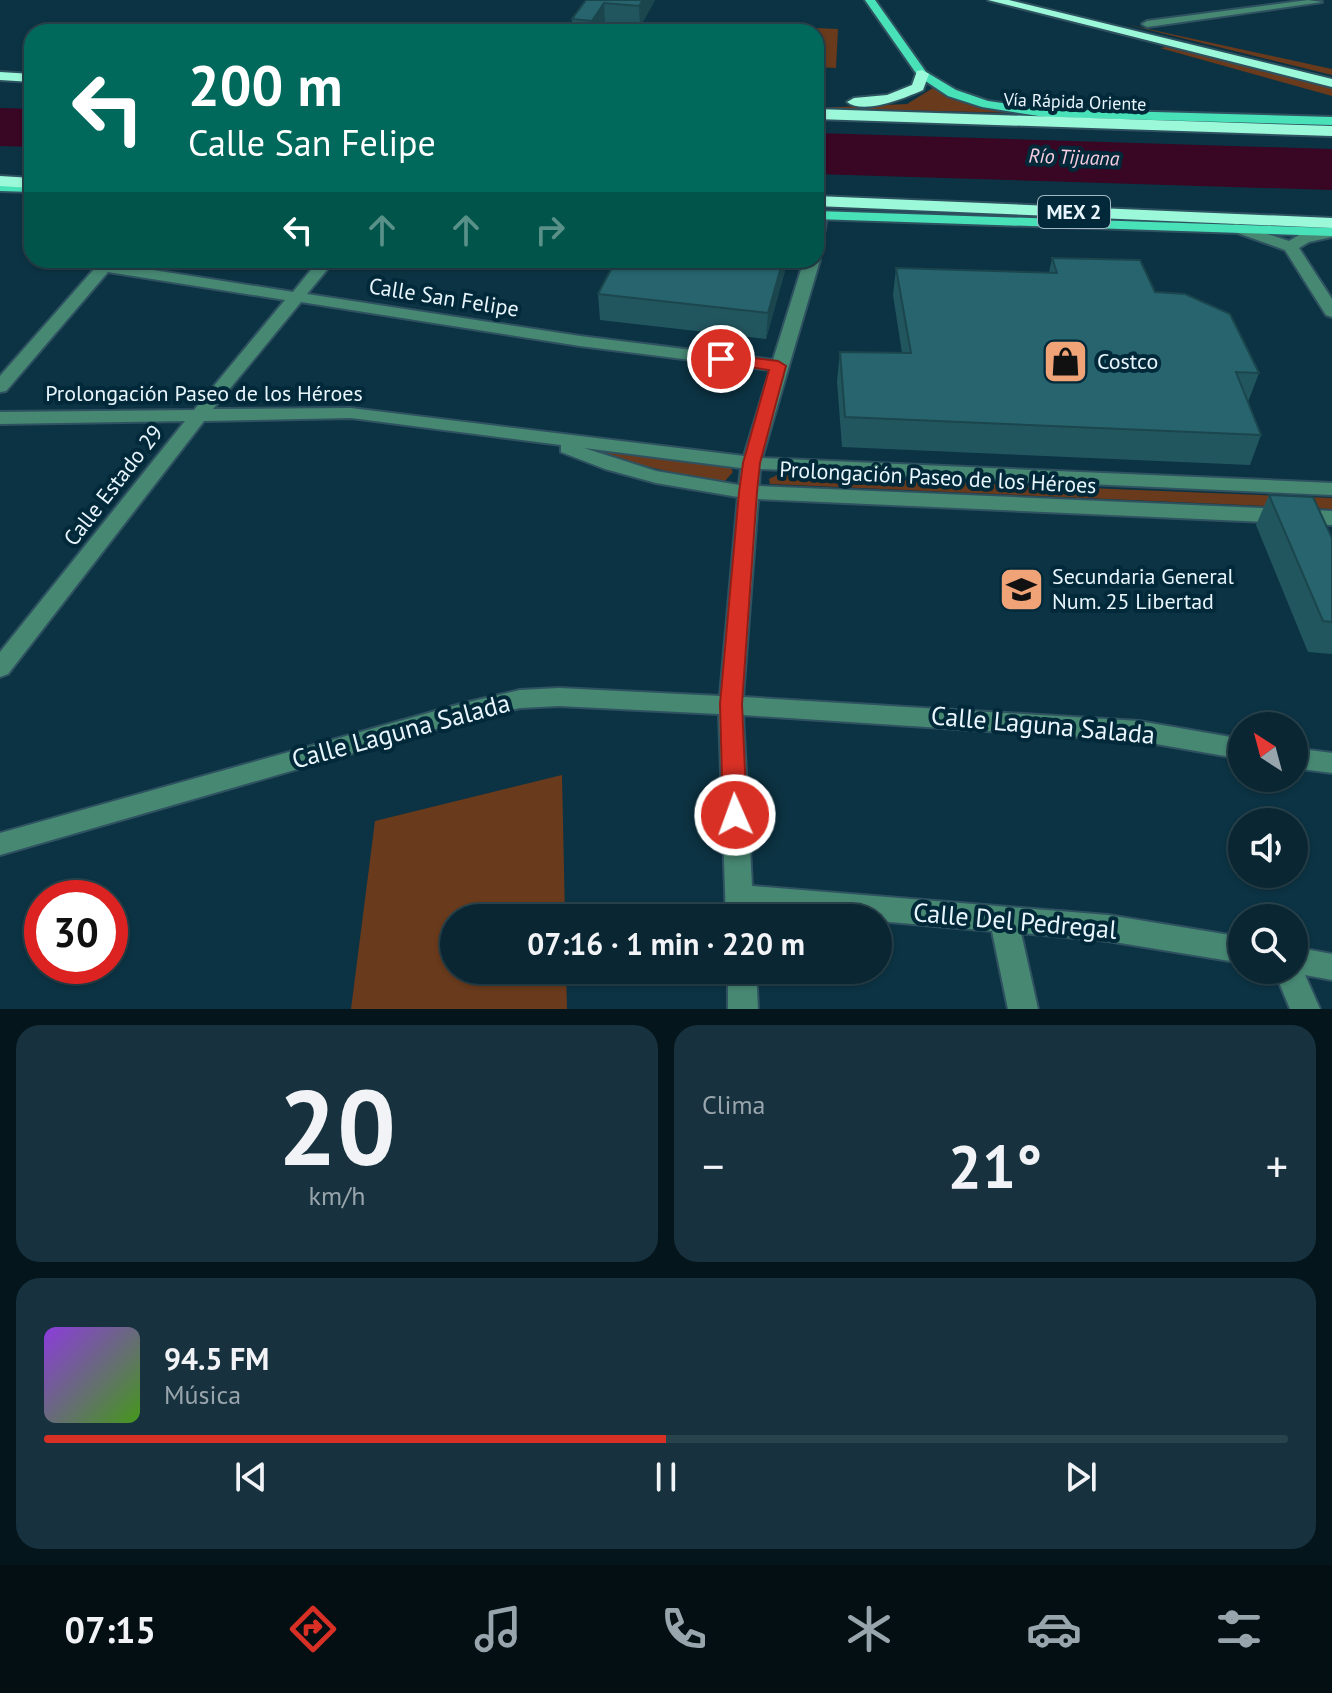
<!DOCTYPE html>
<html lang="es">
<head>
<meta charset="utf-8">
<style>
  :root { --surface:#092632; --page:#17323e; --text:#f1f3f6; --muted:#99a5ac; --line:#29434d; --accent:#d93025 }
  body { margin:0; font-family:"PT Sans",sans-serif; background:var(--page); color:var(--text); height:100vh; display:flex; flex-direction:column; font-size:30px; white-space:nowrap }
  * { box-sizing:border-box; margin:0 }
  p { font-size:26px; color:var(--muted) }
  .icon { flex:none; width:44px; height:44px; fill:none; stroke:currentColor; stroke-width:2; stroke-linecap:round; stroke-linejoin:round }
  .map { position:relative; height:1009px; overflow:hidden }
  .details { display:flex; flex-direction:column; gap:16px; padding:16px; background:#05151c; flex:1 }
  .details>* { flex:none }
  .banner { position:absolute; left:24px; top:24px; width:800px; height:244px; border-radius:24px; box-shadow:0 2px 6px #0004,0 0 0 2px var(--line); background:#00695c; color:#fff; overflow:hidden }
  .needle { width:52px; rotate:324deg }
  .buttons { position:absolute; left:1228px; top:712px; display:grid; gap:16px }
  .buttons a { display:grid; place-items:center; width:80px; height:80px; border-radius:50%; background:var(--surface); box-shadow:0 2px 6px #0004,0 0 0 2px var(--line); font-size:40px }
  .speed { position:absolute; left:24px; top:880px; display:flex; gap:16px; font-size:40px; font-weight:700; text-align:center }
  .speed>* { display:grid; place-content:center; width:104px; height:104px; border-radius:50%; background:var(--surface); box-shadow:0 2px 6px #0004,0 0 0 2px var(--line); line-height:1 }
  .speed .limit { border:12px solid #d22; background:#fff; color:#111 }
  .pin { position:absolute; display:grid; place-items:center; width:68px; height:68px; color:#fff; margin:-34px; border:4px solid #fff; border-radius:50%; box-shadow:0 2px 8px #0007 }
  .me { position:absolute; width:88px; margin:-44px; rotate:358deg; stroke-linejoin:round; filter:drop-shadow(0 0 6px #0008) }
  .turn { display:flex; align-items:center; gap:28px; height:168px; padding:0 32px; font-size:36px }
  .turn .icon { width:104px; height:104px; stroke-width:2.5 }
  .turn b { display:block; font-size:56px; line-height:68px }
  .lanes { display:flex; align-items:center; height:76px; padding:0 32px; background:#0003; justify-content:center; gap:40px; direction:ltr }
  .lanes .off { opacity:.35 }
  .big { font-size:60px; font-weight:800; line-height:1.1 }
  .details .card { flex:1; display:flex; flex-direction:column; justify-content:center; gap:12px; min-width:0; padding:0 28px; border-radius:24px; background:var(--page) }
  .details .dial { align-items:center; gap:0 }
  .dial b { font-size:104px; line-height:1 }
  .song { display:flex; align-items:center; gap:24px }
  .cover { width:96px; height:96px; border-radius:12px; background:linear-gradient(135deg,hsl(270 70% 55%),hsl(100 70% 35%)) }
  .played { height:8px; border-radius:4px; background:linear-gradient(90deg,var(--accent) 50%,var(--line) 50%) }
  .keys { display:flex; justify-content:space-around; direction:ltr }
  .heat { display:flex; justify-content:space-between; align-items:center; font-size:44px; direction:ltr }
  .details .tiles { flex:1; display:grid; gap:16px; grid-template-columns:1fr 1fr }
  .card:last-child { grid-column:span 2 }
  .trip { position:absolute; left:440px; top:904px; width:452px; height:80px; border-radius:40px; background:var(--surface); box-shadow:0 2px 6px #0004,0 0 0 2px var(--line); font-weight:800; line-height:80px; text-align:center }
  .menu { display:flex; height:128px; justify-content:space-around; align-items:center; background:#040f14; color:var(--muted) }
  .menu .icon { width:56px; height:56px }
  .menu .current { color:var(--accent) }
  .menu b { font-size:36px; color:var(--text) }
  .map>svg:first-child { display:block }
</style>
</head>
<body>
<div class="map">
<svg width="1332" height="1009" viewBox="0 0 1332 1009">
  <rect width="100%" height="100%" fill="#0c3343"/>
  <path fill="#693a1c" d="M698,23L838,29L836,68L816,67V32H695Z
    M1125,24L1332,69V75Z
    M1166,47L1332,87V96L1160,48Z
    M933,88L984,108L1018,113L816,108L907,104Z
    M599,449L729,464L733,472L725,481L715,482L597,455L594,450Z
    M777,475L1332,498V509L770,484L769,479Z
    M562,775L565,918H454V970H566L567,1009H351L375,821Z"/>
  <path fill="#390623" d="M0,108L32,109V147L0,146Z
    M816,133L1332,149V190L816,174Z"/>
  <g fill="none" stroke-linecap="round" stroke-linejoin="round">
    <defs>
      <path id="minor" d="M1308,0L1322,2L1147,27L1142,24L1147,21Z
        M820,211L827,215L823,241L816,245V212Z
        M1237,224L1289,241L1299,235L1332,229V237L1309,242L1299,248L1332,299V317L1326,315L1285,250L1232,231V225Z
        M816,256L820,260L762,458L1332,483V495L760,469L759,486L1332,511V525L758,499L743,697L1139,721L1242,739V759L1139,741L743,715L752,886L1108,915L1242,937V963L1108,941L1021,933L1038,1009H1008L992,931L878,921V918L754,910V918H726L719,714L559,706L520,708L464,721L0,855V833L464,703L520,690L559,688L720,696L738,497L656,483L605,469L561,452V445L351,418L204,421L8,674L0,677V652L185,421L0,424V412L194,410L285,300L108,272L6,391L0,392V376L102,260H118L115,264L293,292L319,260H335L307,294L580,336L773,360L804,260H816ZM301,302L580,346L770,370L744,456L351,408L213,409ZM584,448L741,468L739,485L656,471Z
        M1294,748L1332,753V773L1294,768Z
        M1294,947L1332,954V980L1305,975L1320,1009H1290L1274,970H1294Z
        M728,970H756L758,1009H728Z"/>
      <path id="major" d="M865,0H875L926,72L956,90L988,101L1045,109L1332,117V125L1045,117L982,107L948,96L918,76Z
        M0,183L32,184V192L0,191Z
        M816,211L1332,228V236L816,219Z"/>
      <path id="highway" d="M988,0H1009L1332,79V87Z
        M922,70L929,74L923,90C905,98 864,115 847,102L854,98L887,95L912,85L917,71Z
        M0,72L32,74V82L0,80Z
        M816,109L1332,126V136L816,119Z
        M0,176L32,178V188L0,186Z
        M816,196L1332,218V228L816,206Z"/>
    </defs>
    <use href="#minor" stroke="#2f5261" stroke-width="4"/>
    <use href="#major" stroke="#2f5261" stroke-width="4"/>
    <use href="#highway" stroke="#2f5261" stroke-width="4"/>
    <use href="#minor" fill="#478873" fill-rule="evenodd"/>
    <use href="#major" fill="#49e2b8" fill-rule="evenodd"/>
    <use href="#highway" fill="#9bf9d9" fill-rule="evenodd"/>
  </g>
  <path fill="#22565f" d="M586,0H655L640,27L605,25L600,32H572V19Z
    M1052,258L1155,292L1259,373L1248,402L1261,435L1250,465L842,447L837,381L840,352L902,353L893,295L896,268L1049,273Z
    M788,260L766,339L600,320L598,294Z
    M1269,495L1332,538V654L1308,652L1256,525Z"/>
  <path fill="#1b464d" d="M643,0H655L640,27L639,6Z
    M604,3L605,25L600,32H593L592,21Z
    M783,260H788L766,339L768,313Z"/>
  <path fill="#27646e" stroke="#1b464d" stroke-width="2" d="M586,0H643L639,6L604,3L592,21L572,19Z
    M1052,258L1140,260L1155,292L1185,294L1230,314L1259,373L1236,372L1261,435L845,417L840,352L911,353L896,268L1057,273Z
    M616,260H783L768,313L598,294Z
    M1269,495L1313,497L1332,538V622L1323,621Z"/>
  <path fill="#d93025" stroke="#8d1f18" stroke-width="2" d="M721,354L778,361L786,366L760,463L757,492L742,704L747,815L744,822L735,824L727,822L723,815L720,704L739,492L743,463L769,370L716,362V356Z"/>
  <defs>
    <symbol id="shop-square" viewBox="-11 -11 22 22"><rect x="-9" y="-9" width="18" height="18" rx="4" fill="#efa377" stroke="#012939"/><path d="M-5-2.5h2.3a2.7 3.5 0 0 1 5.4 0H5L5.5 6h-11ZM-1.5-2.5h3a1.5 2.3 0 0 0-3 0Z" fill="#111"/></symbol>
    <symbol id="school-square" viewBox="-11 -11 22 22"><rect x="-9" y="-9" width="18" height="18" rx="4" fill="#efa377" stroke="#012939"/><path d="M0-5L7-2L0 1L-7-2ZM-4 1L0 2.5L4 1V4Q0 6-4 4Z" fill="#111"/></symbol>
  </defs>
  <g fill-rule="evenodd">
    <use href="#shop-square" x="1040" y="336" width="51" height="51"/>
    <use href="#school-square" x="996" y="564" width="51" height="51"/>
  </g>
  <g text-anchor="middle" stroke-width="8" stroke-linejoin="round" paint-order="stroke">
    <g font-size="18" fill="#e8f5fc" stroke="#012939">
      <text transform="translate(1075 102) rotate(2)" y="6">Vía Rápida Oriente</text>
    </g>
    <g font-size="20" font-style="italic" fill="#f8ccdf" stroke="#012939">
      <text transform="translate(1074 157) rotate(2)" y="7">Río Tijuana</text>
    </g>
    <rect fill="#012939" stroke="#a3b8c2" stroke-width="2" x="1038" y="196" width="72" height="32" rx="6"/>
    <g font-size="20" font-weight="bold" fill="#e8f5fc">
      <text x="1074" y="219">MEX 2</text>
    </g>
    <g font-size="22" fill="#e8f5fc" stroke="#012939">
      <text transform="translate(444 297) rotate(9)" y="8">Calle San Felipe</text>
      <text x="204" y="401">Prolongación Paseo de los Héroes</text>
      <text transform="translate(938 477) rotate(3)" y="8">Prolongación Paseo de los Héroes</text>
      <text transform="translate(113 485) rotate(-52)" y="8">Calle Estado 29</text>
    </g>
    <g font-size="22" fill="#e8f5fc" stroke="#012939" text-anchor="start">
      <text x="1097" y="369">Costco</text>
      <text x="1052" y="584">Secundaria General<tspan x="1052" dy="25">Num. 25 Libertad</tspan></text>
    </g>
    <g font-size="26" fill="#e8f5fc" stroke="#012939">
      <text transform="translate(1043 725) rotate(5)" y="9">Calle Laguna Salada</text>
      <text transform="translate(401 731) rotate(-15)" y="9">Calle Laguna Salada</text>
      <text transform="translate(1015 921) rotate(5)" y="9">Calle Del Pedregal</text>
    </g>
  </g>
</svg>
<div class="buttons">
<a><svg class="needle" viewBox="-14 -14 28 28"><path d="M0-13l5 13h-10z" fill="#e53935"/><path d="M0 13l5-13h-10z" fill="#99a5ac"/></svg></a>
<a><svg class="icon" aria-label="sound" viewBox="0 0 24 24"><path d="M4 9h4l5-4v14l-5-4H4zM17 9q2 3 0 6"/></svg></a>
<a><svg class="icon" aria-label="search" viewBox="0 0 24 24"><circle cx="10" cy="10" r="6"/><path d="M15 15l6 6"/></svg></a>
</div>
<div class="speed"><div class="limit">30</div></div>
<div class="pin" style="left:721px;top:359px;background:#d93025"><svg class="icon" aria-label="arrive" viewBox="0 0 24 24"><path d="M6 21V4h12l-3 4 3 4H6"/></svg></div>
<svg class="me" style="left:735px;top:815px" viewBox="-20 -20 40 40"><circle r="17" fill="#d93025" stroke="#fff" stroke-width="3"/><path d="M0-11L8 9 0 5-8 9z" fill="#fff"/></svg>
<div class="trip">07:16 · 1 min · 220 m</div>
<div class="banner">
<div class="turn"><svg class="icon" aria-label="left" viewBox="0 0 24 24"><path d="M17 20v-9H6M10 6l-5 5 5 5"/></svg><div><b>200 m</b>Calle San Felipe</div></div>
<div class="lanes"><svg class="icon" aria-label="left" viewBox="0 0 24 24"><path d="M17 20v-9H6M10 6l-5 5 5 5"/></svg><svg class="icon off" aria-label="ahead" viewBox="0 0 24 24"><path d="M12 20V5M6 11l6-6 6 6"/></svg><svg class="icon off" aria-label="ahead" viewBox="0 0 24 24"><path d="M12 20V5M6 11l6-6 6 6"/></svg><svg class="icon off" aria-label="right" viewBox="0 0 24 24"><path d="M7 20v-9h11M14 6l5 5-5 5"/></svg></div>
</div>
</div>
<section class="details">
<div class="tiles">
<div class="card dial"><b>20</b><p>km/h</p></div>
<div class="card"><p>Clima</p>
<div class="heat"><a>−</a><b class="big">21°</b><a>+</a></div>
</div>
<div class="card">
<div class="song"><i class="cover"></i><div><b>94.5 FM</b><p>Música</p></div></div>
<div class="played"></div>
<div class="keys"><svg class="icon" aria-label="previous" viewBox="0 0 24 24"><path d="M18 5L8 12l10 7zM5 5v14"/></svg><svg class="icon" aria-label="pause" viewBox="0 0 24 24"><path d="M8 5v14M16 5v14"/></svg><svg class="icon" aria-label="next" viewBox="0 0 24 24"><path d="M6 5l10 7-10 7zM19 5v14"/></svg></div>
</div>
</div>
</section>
<nav class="menu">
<b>07:15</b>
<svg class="icon current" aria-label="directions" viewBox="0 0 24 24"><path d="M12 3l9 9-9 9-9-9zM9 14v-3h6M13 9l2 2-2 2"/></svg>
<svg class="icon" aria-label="music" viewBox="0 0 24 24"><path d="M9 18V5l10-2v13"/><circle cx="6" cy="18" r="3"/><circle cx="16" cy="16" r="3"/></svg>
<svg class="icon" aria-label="phone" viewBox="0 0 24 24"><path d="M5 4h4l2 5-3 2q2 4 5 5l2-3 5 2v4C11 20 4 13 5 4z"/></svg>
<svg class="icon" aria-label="climate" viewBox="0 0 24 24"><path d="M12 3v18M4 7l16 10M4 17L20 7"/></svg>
<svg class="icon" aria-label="car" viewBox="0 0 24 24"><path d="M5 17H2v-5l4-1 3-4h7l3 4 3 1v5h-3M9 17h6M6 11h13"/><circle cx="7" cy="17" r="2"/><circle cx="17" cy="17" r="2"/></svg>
<svg class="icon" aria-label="filters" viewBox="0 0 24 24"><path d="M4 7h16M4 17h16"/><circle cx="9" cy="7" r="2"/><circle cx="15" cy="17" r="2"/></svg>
</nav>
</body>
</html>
